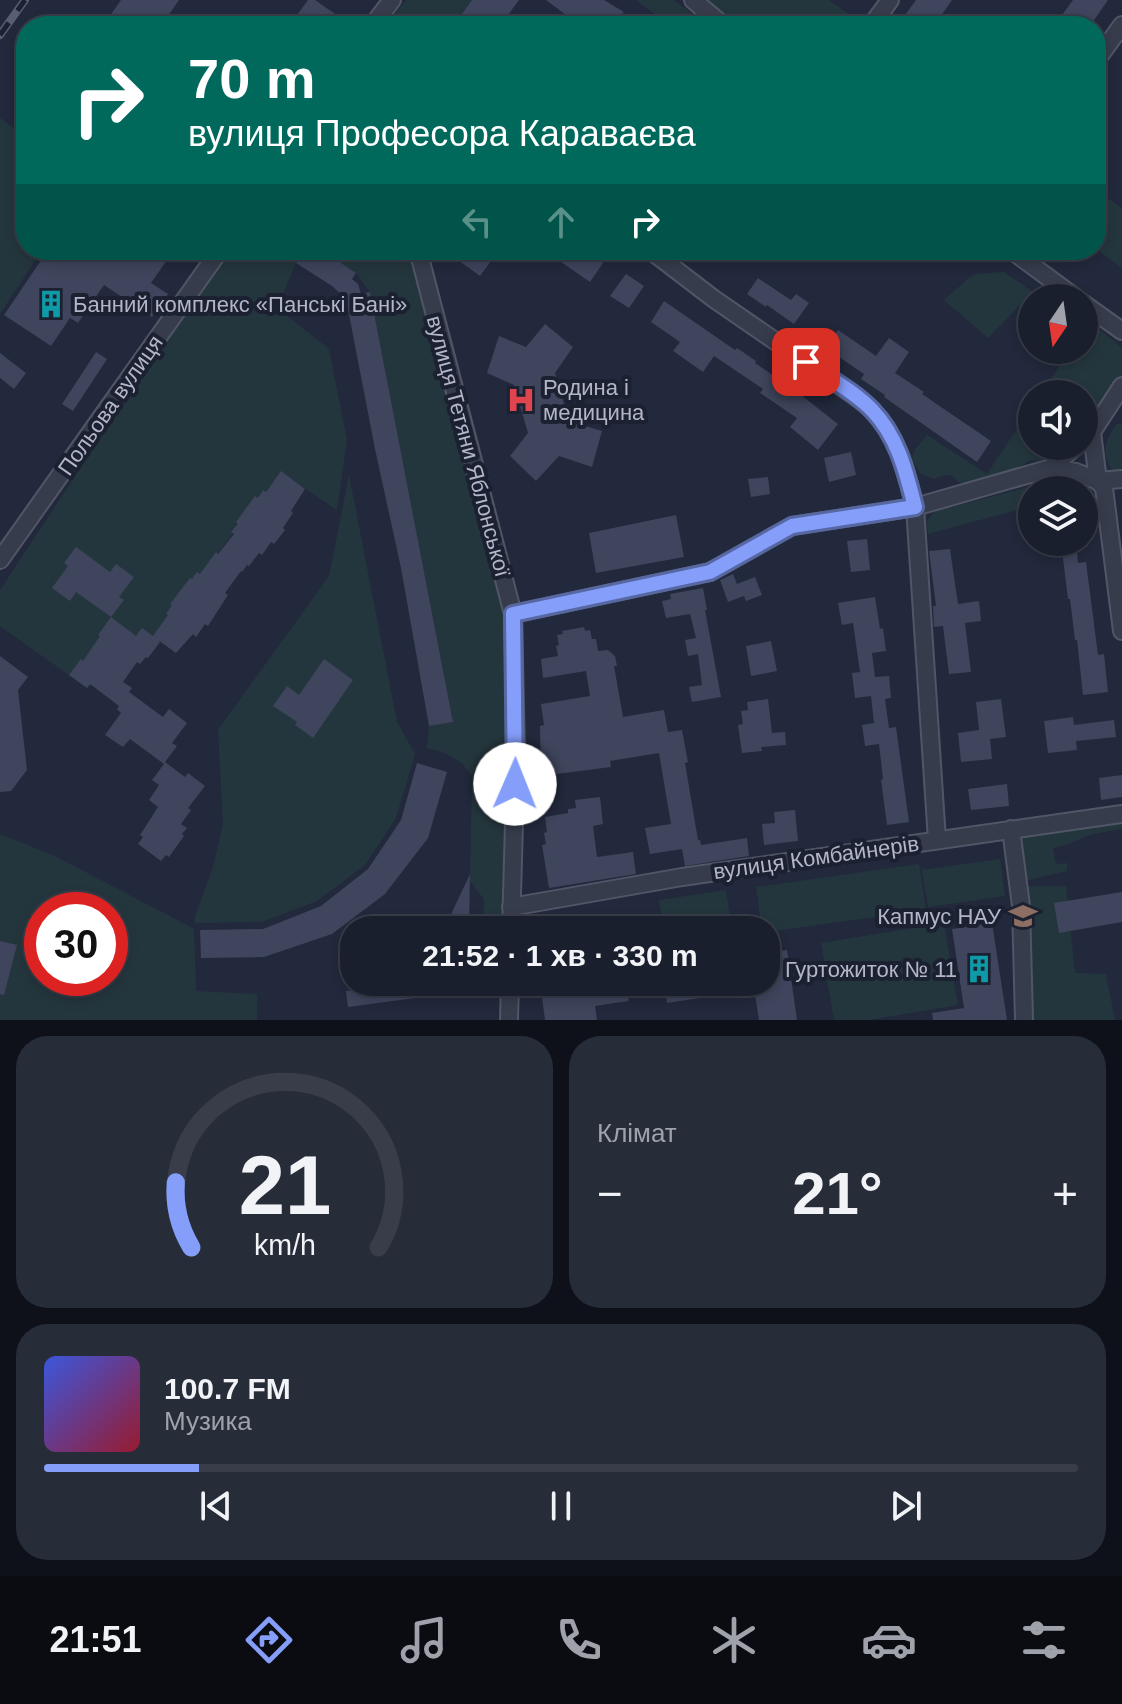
<!DOCTYPE html>
<html lang="uk">
<head>
<meta charset="utf-8">
<style>
  :root { --surface:#1a1f2d; --page:#272c39; --text:#f1f3f6; --muted:#9fa2aa; --line:#383d49; --accent:#859efa }
  body { margin:0; font-family:Arial,sans-serif; background:var(--page); color:var(--text); height:100vh; display:flex; flex-direction:column; font-size:30px; white-space:nowrap }
  * { box-sizing:border-box; margin:0 }
  p { font-size:26px; color:var(--muted) }
  .icon { flex:none; width:44px; height:44px; fill:none; stroke:currentColor; stroke-width:2; stroke-linecap:round; stroke-linejoin:round }
  .map { position:relative; height:1020px; overflow:hidden }
  .sheet { display:flex; flex-direction:column; gap:16px; padding:16px; background:#0e1119; flex:1 }
  .sheet>* { flex:none }
  .hud { position:absolute; left:16px; top:16px; width:1090px; height:244px; border-radius:32px; box-shadow:0 4px 12px #0003,0 0 0 2px var(--line); background:#00695c; color:#fff; overflow:hidden }
  .needle { width:52px; rotate:193deg }
  .buttons { position:absolute; left:1018px; top:284px; display:grid; gap:16px }
  .buttons a { display:grid; place-items:center; width:80px; height:80px; border-radius:50%; background:var(--surface); box-shadow:0 4px 12px #0003,0 0 0 2px var(--line); font-size:40px }
  .speed { position:absolute; left:24px; top:892px; display:flex; gap:16px; font-size:40px; font-weight:700; text-align:center }
  .speed>* { display:grid; place-content:center; width:104px; height:104px; border-radius:50%; background:var(--surface); box-shadow:0 4px 12px #0003,0 0 0 2px var(--line); line-height:1 }
  .speed .limit { border:12px solid #d22; background:#fff; color:#111 }
  .pin { position:absolute; display:grid; place-items:center; width:68px; height:68px; color:#fff; margin:-34px; border-radius:16px; box-shadow:0 4px 12px #0006 }
  .me { position:absolute; width:88px; margin:-44px; rotate:1deg; stroke-linejoin:round; filter:drop-shadow(0 0 6px #0008) }
  .turn { display:flex; align-items:center; gap:28px; height:168px; padding:0 40px; font-size:36px }
  .turn .icon { width:104px; height:104px; stroke-width:2.5 }
  .turn b { display:block; font-size:56px; line-height:68px }
  .lanes { display:flex; align-items:center; height:76px; padding:0 40px; background:#0003; justify-content:center; gap:40px; direction:ltr }
  .lanes .off { opacity:.35 }
  .big { font-size:60px; font-weight:800; line-height:1.1 }
  .sheet .tile { flex:1; display:flex; flex-direction:column; justify-content:center; gap:12px; min-width:0; padding:0 28px; border-radius:32px; background:var(--page) }
  .sheet .dial { align-items:center; gap:0 }
  .dial svg { height:208px; overflow:visible; fill:none; stroke:var(--line); stroke-width:7; stroke-linecap:round; text-anchor:middle }
  .dial text { fill:var(--text); stroke:none }
  .song { display:flex; align-items:center; gap:24px }
  .cover { width:96px; height:96px; border-radius:12px; background:linear-gradient(135deg,hsl(230 70% 55%),hsl(350 70% 35%)) }
  .played { height:8px; border-radius:4px; background:linear-gradient(90deg,var(--accent) 15%,var(--line) 15%) }
  .keys { display:flex; justify-content:space-around; direction:ltr }
  .heat { display:flex; justify-content:space-between; align-items:center; font-size:44px; direction:ltr }
  .sheet .tiles { flex:1; display:grid; gap:16px; grid-template-columns:1fr 1fr }
  .tile:last-child { grid-column:span 2 }
  .trip { position:absolute; left:340px; top:916px; width:440px; height:80px; border-radius:32px; background:var(--surface); box-shadow:0 4px 12px #0003,0 0 0 2px var(--line); font-weight:800; line-height:80px; text-align:center }
  .menu { display:flex; height:128px; justify-content:space-around; align-items:center; background:#0a0c12; color:var(--muted) }
  .menu .icon { width:56px; height:56px }
  .menu .active { color:var(--accent) }
  .menu b { font-size:36px; color:var(--text) }
  .map>svg:first-child { display:block }
</style>
</head>
<body>
<div class="map">
<svg width="1122" height="1020" viewBox="0 0 1122 1020">
  <rect width="100%" height="100%" fill="#22293c"/>
  <path fill="#24363d" fill-rule="evenodd" d="M406,0H472L452,26H386Z
    M636,0H674L708,26H671Z
    M693,0H829L866,26H724Z
    M0,118L26,137V250H42L0,314Z
    M1096,190L1122,208V268L1096,249Z
    M231,250H305L296,263L277,308L329,349L347,440L337,510L281,472L153,636L87,688L0,626V590L176,324Z
    M322,250H419L513,614L501,930H483L484,899L470,881L472,776C459,757 449,754 427,748L429,726L453,722L370,292L356,273Z
    M1004,272L1033,292L988,338L944,300L970,277L977,274Z
    M1098,328L1122,348V377L1084,434V394H1041L1070,350H1084V339L1090,341Z
    M1032,407V446H1070C1057,457 1047,463 1030,460L1008,475L968,485L958,482L953,476L944,475L934,479L921,474L912,461L913,452L927,435L987,474Z
    M1117,424H1122V471L1112,470C1100,453 1106,439 1117,424Z
    M349,475L397,722L415,754L396,818L365,865L317,901L262,922L195,923V916L213,867L223,824L218,730L329,576Z
    M1058,479L1081,483L1095,490L1084,493V490H1032V506L928,534L927,521L934,512Z
    M1122,819V829L1093,834L1065,845L1053,848L1056,864L1067,863V871L1020,882L1014,848L1020,834Z
    M0,834L57,857L194,929L196,991L257,994V1020H0ZM42,910H110V978H42Z
    M1000,859L1005,896L928,907L922,870Z
    M919,864L926,910L766,932V930H762L756,887Z
    M1019,886H1066L1075,973L1106,974L1115,1020H1023Z
    M726,890L732,930H664L659,900Z
    M944,923L958,1005L868,1020H834L821,943Z"/>
  <path fill="#3e455c" d="M121,0H179L161,26H103Z
    M308,0H315L341,18L336,26H289Z
    M472,0H519L500,26H453Z
    M546,0H604L624,12L622,14L639,26H581Z
    M916,0H952L934,26H897Z
    M1073,0H1108L1090,26H1054Z
    M48,250H174L151,283L168,294L152,317L104,285L78,323L70,318L51,346L4,315Z
    M305,250H322L356,273L352,279L358,284L361,294L370,292L453,722L429,726L401,568L375,449L346,299L332,286L296,263Z
    M444,250H499L480,276Z
    M569,250H590L605,260L590,282L561,262Z
    M626,274L644,286L629,308L610,296Z
    M758,278L791,300L796,294L809,303L794,324L767,305L766,307L747,294Z
    M664,301L735,350L737,348L756,361L755,363L796,391L838,424L818,450L790,427L797,418L760,393L763,389L714,356L703,372L673,351L680,342L651,322Z
    M545,324L573,347L555,373L569,421L602,431L592,467L559,456L536,481L510,456L528,433L514,385L487,373L499,336L526,347Z
    M838,330L876,356L889,338L909,352L895,373L924,392L922,394L991,441L977,462L884,397L885,395L861,379L864,374L826,348Z
    M96,352L107,359L73,411L62,404Z
    M0,353L26,373L14,389L0,378Z
    M851,452L856,475L829,482L824,458Z
    M281,471L305,489L291,511L293,513L283,528L285,530L274,544L271,542L262,555L259,553L249,566L247,565L242,572L241,571L225,593L228,595L208,626L205,624L196,637L193,634L176,653L158,640L160,642L148,658L146,657L140,664L137,662L123,682L132,688L129,692L163,717L169,709L187,723L172,743L177,746L165,762L185,777L188,773L205,786L188,808L191,810L181,824L187,828L182,834L184,836L169,857L166,855L161,861L138,844L143,837L140,835L158,807L149,800L159,785L152,780L164,764L130,739L123,747L105,735L121,713L117,709L119,706L90,684L87,688L69,675L81,659L83,661L100,636L98,635L111,617L136,636L142,628L153,636L168,615L166,614L172,605L170,604L190,578L192,579L197,572L200,574L216,552L218,554L234,534L231,532L238,524L236,522L255,496L258,498L263,490L266,492Z
    M768,477L770,494L751,497L748,479Z
    M676,515L684,557L596,573L589,533Z
    M867,539L870,570L851,572L847,541Z
    M1061,542H1076L1078,563L1086,562L1098,655L1104,654L1108,692L1083,695L1077,640H1075L1070,599H1068Z
    M76,547L110,572L116,564L134,577L119,597L124,600L111,617L76,592L70,601L52,588L68,566L64,563Z
    M950,549L958,604L979,601L981,621L965,623L971,672L949,674L943,626L934,627L933,606H936L929,551Z
    M733,574L737,584L755,577L762,595L746,601L744,596L728,602L720,580Z
    M703,588L707,610H705L721,697L692,702L689,687L702,685L698,654L688,656L685,640L696,638L690,614L666,618L662,601L671,599L670,594Z
    M875,597L880,629L883,628L886,651L872,653L875,677L889,676L891,698L885,699L889,728L896,727L909,822L887,825L881,780L883,779L879,744L865,746L862,725L874,723L871,696L855,698L852,673L860,672L853,623L842,625L838,603Z
    M584,627L585,631L590,630L592,639H596L598,651L608,650L615,656L617,666H614L623,717L664,710L668,732L682,730L688,762L685,763L698,840H700L701,845L747,838L749,856L685,866L682,849L650,854L645,828L671,824L659,753L610,761L611,767L541,776L540,726L544,725L541,704L590,696L586,671L543,678L541,659L558,656L556,646L559,645L557,635L563,634L562,631Z
    M771,641L777,671L751,676L746,646Z
    M0,656L28,677L18,690L27,770L11,791L0,792Z
    M324,659L353,680L313,738L295,725L297,722L273,706L287,686L299,695Z
    M768,699L772,733L785,732L786,745L761,747L762,751L742,753L738,725L743,724L741,711L748,710L747,702Z
    M1001,699L1006,737L990,739L992,759L961,762L958,733L979,730L976,702Z
    M1073,717L1074,725L1114,720L1116,737L1076,741L1077,750L1048,753L1044,721Z
    M417,763L447,772L428,838L385,894L332,934L264,957L201,958L200,930L263,929L321,906L368,869L401,820Z
    M1122,775V797L1101,800L1099,778Z
    M1007,784L1009,806L971,810L968,789Z
    M600,797L603,824L593,826L597,857L633,852L636,874L549,888L542,845L546,844L544,833L547,832L545,817L568,813V809L576,808L575,800Z
    M795,810L798,841L764,845L762,824L775,823L774,812Z
    M470,874L469,930H453V923H447Z
    M1122,892V922L1059,933L1054,903Z
    M992,923L1007,1020H933L932,1013L964,1008L952,929Z
    M0,941L17,945L4,995L0,994Z
    M787,950L797,1020H759L753,982H766V953Z
    M390,982H474L475,990L348,1007L346,991L385,986Z
    M540,982H627L629,1001L595,1006L597,1020H545Z
    M664,982H704L707,997L667,1003Z"/>
  <g fill="none" stroke-linecap="round" stroke-linejoin="round">
    <defs>
      <path id="minor" d="M693,0L724,26
        M372,26L392,0
        M871,26L890,0
        M1096,61L1122,25
        M418,250L513,614L516,753L511,930
        M650,250L714,299L852,394C859,399 866,404 872,410C898,436 906,472 915,507L937,840
        M1011,250L1076,298
        M1084,304L1122,331
        M1092,432L1098,481L1104,488L1122,631
        M1085,437L1092,432L1122,386
        M1051,468L1076,446
        M0,560L220,250
        M513,614L710,572L792,526L915,507L1051,468L1076,472L1098,481L1122,479
        M1011,829L1021,906L1024,1020
        M511,907L682,877L1122,814
        M509,1020L510,982"/>
    </defs>
    <use href="#minor" stroke="#515667" stroke-width="20"/>
    <use href="#minor" stroke="#363c4c" stroke-width="16"/>
    <defs>
      <path id="rail" d="M0,35L25,0"/>
    </defs>
    <use href="#rail" stroke="#585f73" stroke-width="8"/>
    <use href="#rail" stroke="#1b2131" stroke-width="5" stroke-dasharray="15" stroke-linecap="butt"/>
  </g>
  <g fill="none" stroke-linecap="round" stroke-linejoin="round">
    <defs>
      <path id="route" d="M515,784L513,614L710,572L792,526L915,507C906,472 898,437 872,410C854,391 827,377 806,362"/>
    </defs>
    <use href="#route" stroke="#5667a2" stroke-width="20"/>
    <use href="#route" stroke="#859efa" stroke-width="14"/>
  </g>
  <defs>
    <symbol id="building-bare" viewBox="-9 -9 18 18"><path d="M-4-6H4V6H1V3H-1V6H-4ZM-2.5-4.3h1.7v1.8h-1.7ZM.8-4.3h1.7v1.8H.8ZM-2.5-1h1.7V.8h-1.7ZM.8-1h1.7V.8H.8Z" fill="#0f9aa8" stroke="#1b2131" stroke-width="2.5" paint-order="stroke"/></symbol>
    <symbol id="hospital-bare" viewBox="-9 -9 18 18"><path d="M-5-5h3v3.5h4V-5h3V5h-3V1.5h-4V5h-3Z" fill="#e0444e" stroke="#1b2131" stroke-width="2.5" paint-order="stroke"/></symbol>
    <symbol id="university-bare" viewBox="-9 -9 18 18"><path d="M0-5L7-2L0 1L-7-2ZM-4 1L0 2.5L4 1V4Q0 6-4 4Z" fill="#8d6e63" stroke="#1b2131" stroke-width="2.5" paint-order="stroke"/></symbol>
  </defs>
  <g fill-rule="evenodd">
    <use href="#building-bare" x="31" y="284" width="40" height="40"/>
    <use href="#hospital-bare" x="501" y="380" width="40" height="40"/>
    <use href="#university-bare" x="1003" y="896" width="40" height="40"/>
    <use href="#building-bare" x="959" y="949" width="40" height="40"/>
  </g>
  <g text-anchor="middle" stroke-width="8" stroke-linejoin="round" paint-order="stroke">
    <g font-size="22" fill="#b2b6c8" stroke="#1b2131" text-anchor="start">
      <text x="73" y="312">Банний комплекс «Панські Бані»</text>
      <text x="543" y="395">Родина і<tspan x="543" dy="25">медицина</tspan></text>
      <text x="1001" y="924" text-anchor="end">Капмус НАУ</text>
      <text x="957" y="977" text-anchor="end">Гуртожиток № 11</text>
    </g>
    <g font-size="22" fill="#b2b6c8" stroke="#1b2131">
      <text transform="translate(110 405) rotate(-55)" y="8">Польова вулиця</text>
      <text transform="translate(469 446) rotate(75)" y="8">вулиця Тетяни Яблонської</text>
      <text transform="translate(816 857) rotate(-8)" y="8">вулиця Комбайнерів</text>
    </g>
  </g>
</svg>
<div class="buttons">
<a><svg class="needle" viewBox="-14 -14 28 28"><path d="M0-13l5 13h-10z" fill="#e53935"/><path d="M0 13l5-13h-10z" fill="#9fa2aa"/></svg></a>
<a><svg class="icon" aria-label="sound" viewBox="0 0 24 24"><path d="M4 9h4l5-4v14l-5-4H4zM17 9q2 3 0 6"/></svg></a>
<a><svg class="icon" aria-label="layers" viewBox="0 0 24 24"><path d="M12 4l9 5-9 5-9-5zM3 14l9 5 9-5"/></svg></a>
</div>
<div class="speed"><div class="limit">30</div></div>
<div class="pin" style="left:806px;top:362px;background:#d93025"><svg class="icon" aria-label="arrive" viewBox="0 0 24 24"><path d="M6 21V4h12l-3 4 3 4H6"/></svg></div>
<svg class="me" style="left:515px;top:784px" viewBox="-20 -20 40 40"><circle r="19" fill="#fff"/><path d="M0-13L10 11 0 6-10 11z" fill="#859efa"/></svg>
<div class="trip">21:52 · 1 хв · 330 m</div>
<div class="hud">
<div class="turn"><svg class="icon" aria-label="right" viewBox="0 0 24 24"><path d="M7 20v-9h11M14 6l5 5-5 5"/></svg><div><b>70 m</b>вулиця Професора Караваєва</div></div>
<div class="lanes"><svg class="icon off" aria-label="left" viewBox="0 0 24 24"><path d="M17 20v-9H6M10 6l-5 5 5 5"/></svg><svg class="icon off" aria-label="ahead" viewBox="0 0 24 24"><path d="M12 20V5M6 11l6-6 6 6"/></svg><svg class="icon" aria-label="right" viewBox="0 0 24 24"><path d="M7 20v-9h11M14 6l5 5-5 5"/></svg></div>
</div>
</div>
<section class="sheet">
<div class="tiles">
<div class="tile dial"><svg viewBox="0 0 100 80">
<path d="M14 69A42 42 0 1 1 86 69"/>
<path d="M14 69A42 42 0 0 1 8 44" stroke="#859efa"/>
<text x="50" y="56" font-size="32" font-weight="700">21</text>
<text x="50" y="72" font-size="11">km/h</text>
</svg></div>
<div class="tile"><p>Клімат</p>
<div class="heat"><a>−</a><b class="big">21°</b><a>+</a></div>
</div>
<div class="tile">
<div class="song"><i class="cover"></i><div><b>100.7 FM</b><p>Музика</p></div></div>
<div class="played"></div>
<div class="keys"><svg class="icon" aria-label="previous" viewBox="0 0 24 24"><path d="M18 5L8 12l10 7zM5 5v14"/></svg><svg class="icon" aria-label="pause" viewBox="0 0 24 24"><path d="M8 5v14M16 5v14"/></svg><svg class="icon" aria-label="next" viewBox="0 0 24 24"><path d="M6 5l10 7-10 7zM19 5v14"/></svg></div>
</div>
</div>
</section>
<nav class="menu">
<b>21:51</b>
<svg class="icon active" aria-label="directions" viewBox="0 0 24 24"><path d="M12 3l9 9-9 9-9-9zM9 14v-3h6M13 9l2 2-2 2"/></svg>
<svg class="icon" aria-label="music" viewBox="0 0 24 24"><path d="M9 18V5l10-2v13"/><circle cx="6" cy="18" r="3"/><circle cx="16" cy="16" r="3"/></svg>
<svg class="icon" aria-label="phone" viewBox="0 0 24 24"><path d="M5 4h4l2 5-3 2q2 4 5 5l2-3 5 2v4C11 20 4 13 5 4z"/></svg>
<svg class="icon" aria-label="climate" viewBox="0 0 24 24"><path d="M12 3v18M4 7l16 10M4 17L20 7"/></svg>
<svg class="icon" aria-label="car" viewBox="0 0 24 24"><path d="M5 17H2v-5l4-1 3-4h7l3 4 3 1v5h-3M9 17h6M6 11h13"/><circle cx="7" cy="17" r="2"/><circle cx="17" cy="17" r="2"/></svg>
<svg class="icon" aria-label="filters" viewBox="0 0 24 24"><path d="M4 7h16M4 17h16"/><circle cx="9" cy="7" r="2"/><circle cx="15" cy="17" r="2"/></svg>
</nav>
</body>
</html>
